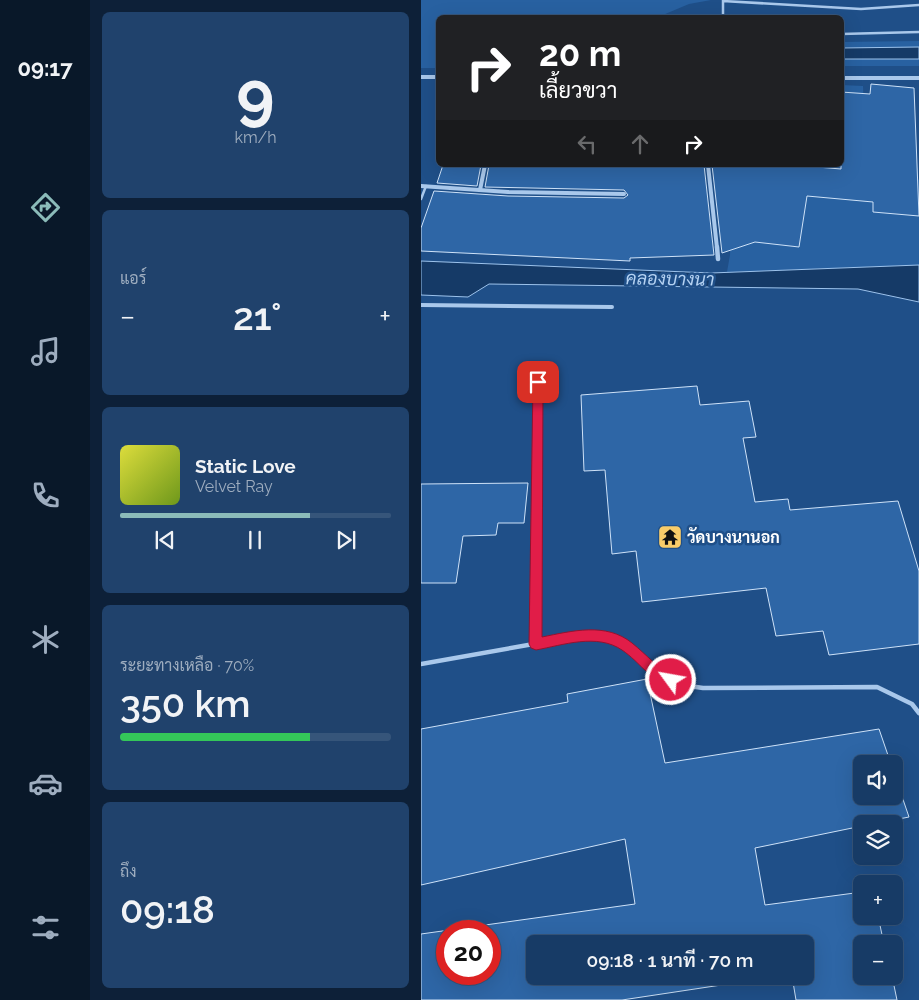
<!DOCTYPE html>
<html lang="th">
<head>
<meta charset="utf-8">
<style>
  :root { --surface:#173b66; --page:#20426c; --text:#f1f3f6; --muted:#9eadbf; --line:#36557a; --accent:#8bbbb9 }
  body { margin:0; font-family:Raleway,Sarabun,sans-serif; background:var(--page); color:var(--text); height:100vh; display:flex; flex-direction:column; font-size:19px; white-space:nowrap }
  * { box-sizing:border-box; margin:0 }
  p { font-size:16px; color:var(--muted) }
  .icon { flex:none; width:28px; height:28px; fill:none; stroke:currentColor; stroke-width:2; stroke-linecap:round; stroke-linejoin:round }
  .map { position:relative; flex:1; overflow:hidden }
  .details { display:flex; flex-direction:column; gap:12px; padding:12px; background:#0d2038; width:331px }
  .details>* { flex:none }
  .guide { position:absolute; left:15px; top:15px; width:408px; height:152px; border-radius:8px; box-shadow:0 5px 20px #0002,0 0 0 1px var(--line); background:#202124; color:#fff; overflow:hidden }
  .tools { position:absolute; left:432px; top:755px; display:grid; gap:10px }
  .tools a { display:grid; place-items:center; width:50px; height:50px; border-radius:8px; background:var(--surface); box-shadow:0 5px 20px #0002,0 0 0 1px var(--line); font-size:25px }
  .speed { position:absolute; left:15px; top:920px; display:flex; gap:10px; font-size:25px; font-weight:700; text-align:center }
  .speed>* { display:grid; place-content:center; width:65px; height:65px; border-radius:50%; background:var(--surface); box-shadow:0 5px 20px #0002,0 0 0 1px var(--line); line-height:1 }
  .speed .limit { border:8px solid #d22; background:#fff; color:#111 }
  .pin { position:absolute; display:grid; place-items:center; width:42px; height:42px; color:#fff; margin:-21px; border-radius:10px; box-shadow:0 2px 8px #0006 }
  .me { position:absolute; width:55px; margin:-28px; rotate:302deg; stroke-linejoin:round; filter:drop-shadow(0 0 4px #0008) }
  .turn { display:flex; align-items:center; gap:18px; height:105px; padding:0 20px; font-size:22px }
  .turn .icon { width:65px; height:65px; stroke-width:2.5 }
  .turn b { display:block; font-size:35px; line-height:42px }
  .lanes { display:flex; align-items:center; height:48px; padding:0 20px; background:#0003; justify-content:center; gap:25px; direction:ltr }
  .lanes .off { opacity:.35 }
  .big { font-size:38px; font-weight:600; line-height:1.1 }
  .details .widget { flex:1; display:flex; flex-direction:column; justify-content:center; gap:8px; min-width:0; padding:0 18px; border-radius:8px; background:var(--page) }
  .details .dial { align-items:center; gap:0 }
  .dial b { font-size:65px; line-height:1 }
  .song { display:flex; align-items:center; gap:15px }
  .cover { width:60px; height:60px; border-radius:8px; background:linear-gradient(135deg,hsl(60 70% 55%),hsl(80 70% 35%)) }
  .played { height:5px; border-radius:2px; background:linear-gradient(90deg,var(--accent) 70%,var(--line) 70%) }
  .keys { display:flex; justify-content:space-around; direction:ltr }
  .heat { display:flex; justify-content:space-between; align-items:center; font-size:28px; direction:ltr }
  .charge { height:8px; border-radius:4px; background:linear-gradient(90deg,#34c759 70%,var(--line) 0) }
  .trip { position:absolute; left:105px; top:935px; width:288px; height:50px; border-radius:8px; background:var(--surface); box-shadow:0 5px 20px #0002,0 0 0 1px var(--line); font-weight:600; line-height:50px; text-align:center }
  main { display:flex; flex:1; min-height:0 }
  .menu { display:flex; flex-direction:column; width:90px; justify-content:space-around; align-items:center; background:#091829; color:var(--muted) }
  .menu .icon { width:35px; height:35px }
  .menu .active { color:var(--accent) }
  .menu b { font-size:22px; color:var(--text) }
  .map>svg:first-child { display:block }
</style>
</head>
<body>
<main>
<nav class="menu">
<b>09:17</b>
<svg class="icon active" aria-label="directions" viewBox="0 0 24 24"><path d="M12 3l9 9-9 9-9-9zM9 14v-3h6M13 9l2 2-2 2"/></svg>
<svg class="icon" aria-label="music" viewBox="0 0 24 24"><path d="M9 18V5l10-2v13"/><circle cx="6" cy="18" r="3"/><circle cx="16" cy="16" r="3"/></svg>
<svg class="icon" aria-label="phone" viewBox="0 0 24 24"><path d="M5 4h4l2 5-3 2q2 4 5 5l2-3 5 2v4C11 20 4 13 5 4z"/></svg>
<svg class="icon" aria-label="climate" viewBox="0 0 24 24"><path d="M12 3v18M4 7l16 10M4 17L20 7"/></svg>
<svg class="icon" aria-label="car" viewBox="0 0 24 24"><path d="M5 17H2v-5l4-1 3-4h7l3 4 3 1v5h-3M9 17h6M6 11h13"/><circle cx="7" cy="17" r="2"/><circle cx="17" cy="17" r="2"/></svg>
<svg class="icon" aria-label="filters" viewBox="0 0 24 24"><path d="M4 7h16M4 17h16"/><circle cx="9" cy="7" r="2"/><circle cx="15" cy="17" r="2"/></svg>
</nav>
<section class="details">
<div class="widget dial"><b>9</b><p>km/h</p></div>
<div class="widget"><p>แอร์</p>
<div class="heat"><a>−</a><b class="big">21°</b><a>+</a></div>
</div>
<div class="widget">
<div class="song"><i class="cover"></i><div><b>Static Love</b><p>Velvet Ray</p></div></div>
<div class="played"></div>
<div class="keys"><svg class="icon" aria-label="previous" viewBox="0 0 24 24"><path d="M18 5L8 12l10 7zM5 5v14"/></svg><svg class="icon" aria-label="pause" viewBox="0 0 24 24"><path d="M8 5v14M16 5v14"/></svg><svg class="icon" aria-label="next" viewBox="0 0 24 24"><path d="M6 5l10 7-10 7zM19 5v14"/></svg></div>
</div>
<div class="widget"><p>ระยะทางเหลือ · 70%</p><b class="big">350 km</b><div class="charge"></div></div>
<div class="widget"><p>ถึง</p><b class="big">09:18</b></div>
</section>
<div class="map">
<svg width="498" height="1000" viewBox="0 0 498 1000">
  <rect width="100%" height="100%" fill="#1f4f88"/>
  <path fill="#2861a1" d="M0,0H290L268,4L237,17L18,18L17,68H0Z
    M498,41V66H420V42Z
    M420,85L442,86L443,115L450,148L498,180V265L306,272L309,255L311,165H420Z"/>
  <path fill="#153a67" stroke="#9dc3ec" d="M498,47V59H420V48Z
    M0,261L290,273L498,265V302L437,289L68,284L47,297L0,295Z"/>
  <path fill="#2e66a6" stroke="#cee2f8" fill-rule="evenodd" d="M450,84L493,88L498,216L452,212V202L386,196L378,247L334,242L301,253L291,165H372L420,169V92L449,94Z
    M22,165H60L56,186L16,183Z
    M68,165H283L293,255L209,258V261L0,251V228L13,191L87,196L203,198L207,195L203,190L64,187Z
    M276,386L279,405L328,401L335,437L322,438L334,502L367,499L369,510L477,501L498,571V644L408,655L402,631L355,636L345,588L221,602L215,551L191,554L184,470L163,471L160,395Z
    M107,483L103,523H77L75,535L42,536L35,583H0V484Z
    M226,679L244,763L458,729L470,764H441V796H474V776L488,817L452,824H441V826L334,848L344,905L441,892V916H457L463,944H441V976H471L476,1000H375L371,976H384V944H114V976H360L201,1000H0V934L214,904L204,839L0,885V729L147,702L146,694ZM26,931H69V974H26Z"/>
  <g fill="none" stroke-linecap="round" stroke-linejoin="round">
    <path stroke="#a9c8eb" stroke-width="2.5" d="M302,0V18
      M302,1L440,9L498,5
      M420,34L498,32
      M0,199L5,186"/>
    <path stroke="#a9c8eb" stroke-width="4" d="M0,305L191,307
      M116,573L117,382"/>
    <path stroke="#a9c8eb" stroke-width="4.5" d="M115,644L116,572
      M0,664L158,636H185L205,646L238,675L261,685L282,688L456,687L491,704L498,713"/>
    <path stroke="#a9c8eb" stroke-width="4" d="M0,77H18
      M420,78H498
      M287,165L296,248
      M0,186L87,192L203,194
      M59,190L64,165"/>
    <path stroke="#a9c8eb" stroke-width="4.5" d="M296,247L297,259"/>
  </g>
  <path fill="#e11d48" stroke="#92132f" d="M117,378L122,382L121,637C151,631 185,622 211,643C226,655 237,669 254,676L256,680L254,685L250,686C225,677 220,663 201,650C176,633 142,645 115,650L110,648L108,644L112,382Z"/>
  <defs>
    <symbol id="temple-square" viewBox="-11 -11 22 22"><rect x="-9" y="-9" width="18" height="18" rx="4" fill="#f9cc69" stroke="#1f4f88"/><path d="M0-6L5-2H3V0L6.5 2.5H4V6H1.5V3h-3V6H-4V2.5H-6.5L-3 0V-2H-5Z" fill="#111"/></symbol>
  </defs>
  <g fill-rule="evenodd">
    <use href="#temple-square" x="235" y="523" width="28" height="28"/>
  </g>
  <g text-anchor="middle" stroke-width="5" stroke-linejoin="round" paint-order="stroke">
    <g font-size="16" font-weight="bold" fill="#fff" stroke="#1f4f88" text-anchor="start">
      <text x="266" y="543">วัดบางนานอก</text>
    </g>
    <g font-size="18" font-style="italic" fill="#b5d2f2" stroke="#1f4f88">
      <text transform="translate(249 279) rotate(1)" y="6">คลองบางนา</text>
    </g>
  </g>
</svg>
<div class="tools">
<a><svg class="icon" aria-label="sound" viewBox="0 0 24 24"><path d="M4 9h4l5-4v14l-5-4H4zM17 9q2 3 0 6"/></svg></a>
<a><svg class="icon" aria-label="layers" viewBox="0 0 24 24"><path d="M12 4l9 5-9 5-9-5zM3 14l9 5 9-5"/></svg></a>
<a>+</a>
<a>−</a>
</div>
<div class="speed"><div class="limit">20</div></div>
<div class="pin" style="left:117px;top:382px;background:#d93025"><svg class="icon" aria-label="arrive" viewBox="0 0 24 24"><path d="M6 21V4h12l-3 4 3 4H6"/></svg></div>
<svg class="me" style="left:250px;top:680px" viewBox="-20 -20 40 40"><circle r="17" fill="#e11d48" stroke="#fff" stroke-width="3"/><path d="M0-11L8 9 0 5-8 9z" fill="#fff"/></svg>
<div class="trip">09:18 · 1 นาที · 70 m</div>
<div class="guide">
<div class="turn"><svg class="icon" aria-label="right" viewBox="0 0 24 24"><path d="M7 20v-9h11M14 6l5 5-5 5"/></svg><div><b>20 m</b>เลี้ยวขวา</div></div>
<div class="lanes"><svg class="icon off" aria-label="left" viewBox="0 0 24 24"><path d="M17 20v-9H6M10 6l-5 5 5 5"/></svg><svg class="icon off" aria-label="ahead" viewBox="0 0 24 24"><path d="M12 20V5M6 11l6-6 6 6"/></svg><svg class="icon" aria-label="right" viewBox="0 0 24 24"><path d="M7 20v-9h11M14 6l5 5-5 5"/></svg></div>
</div>
</div>
</main>
</body>
</html>
